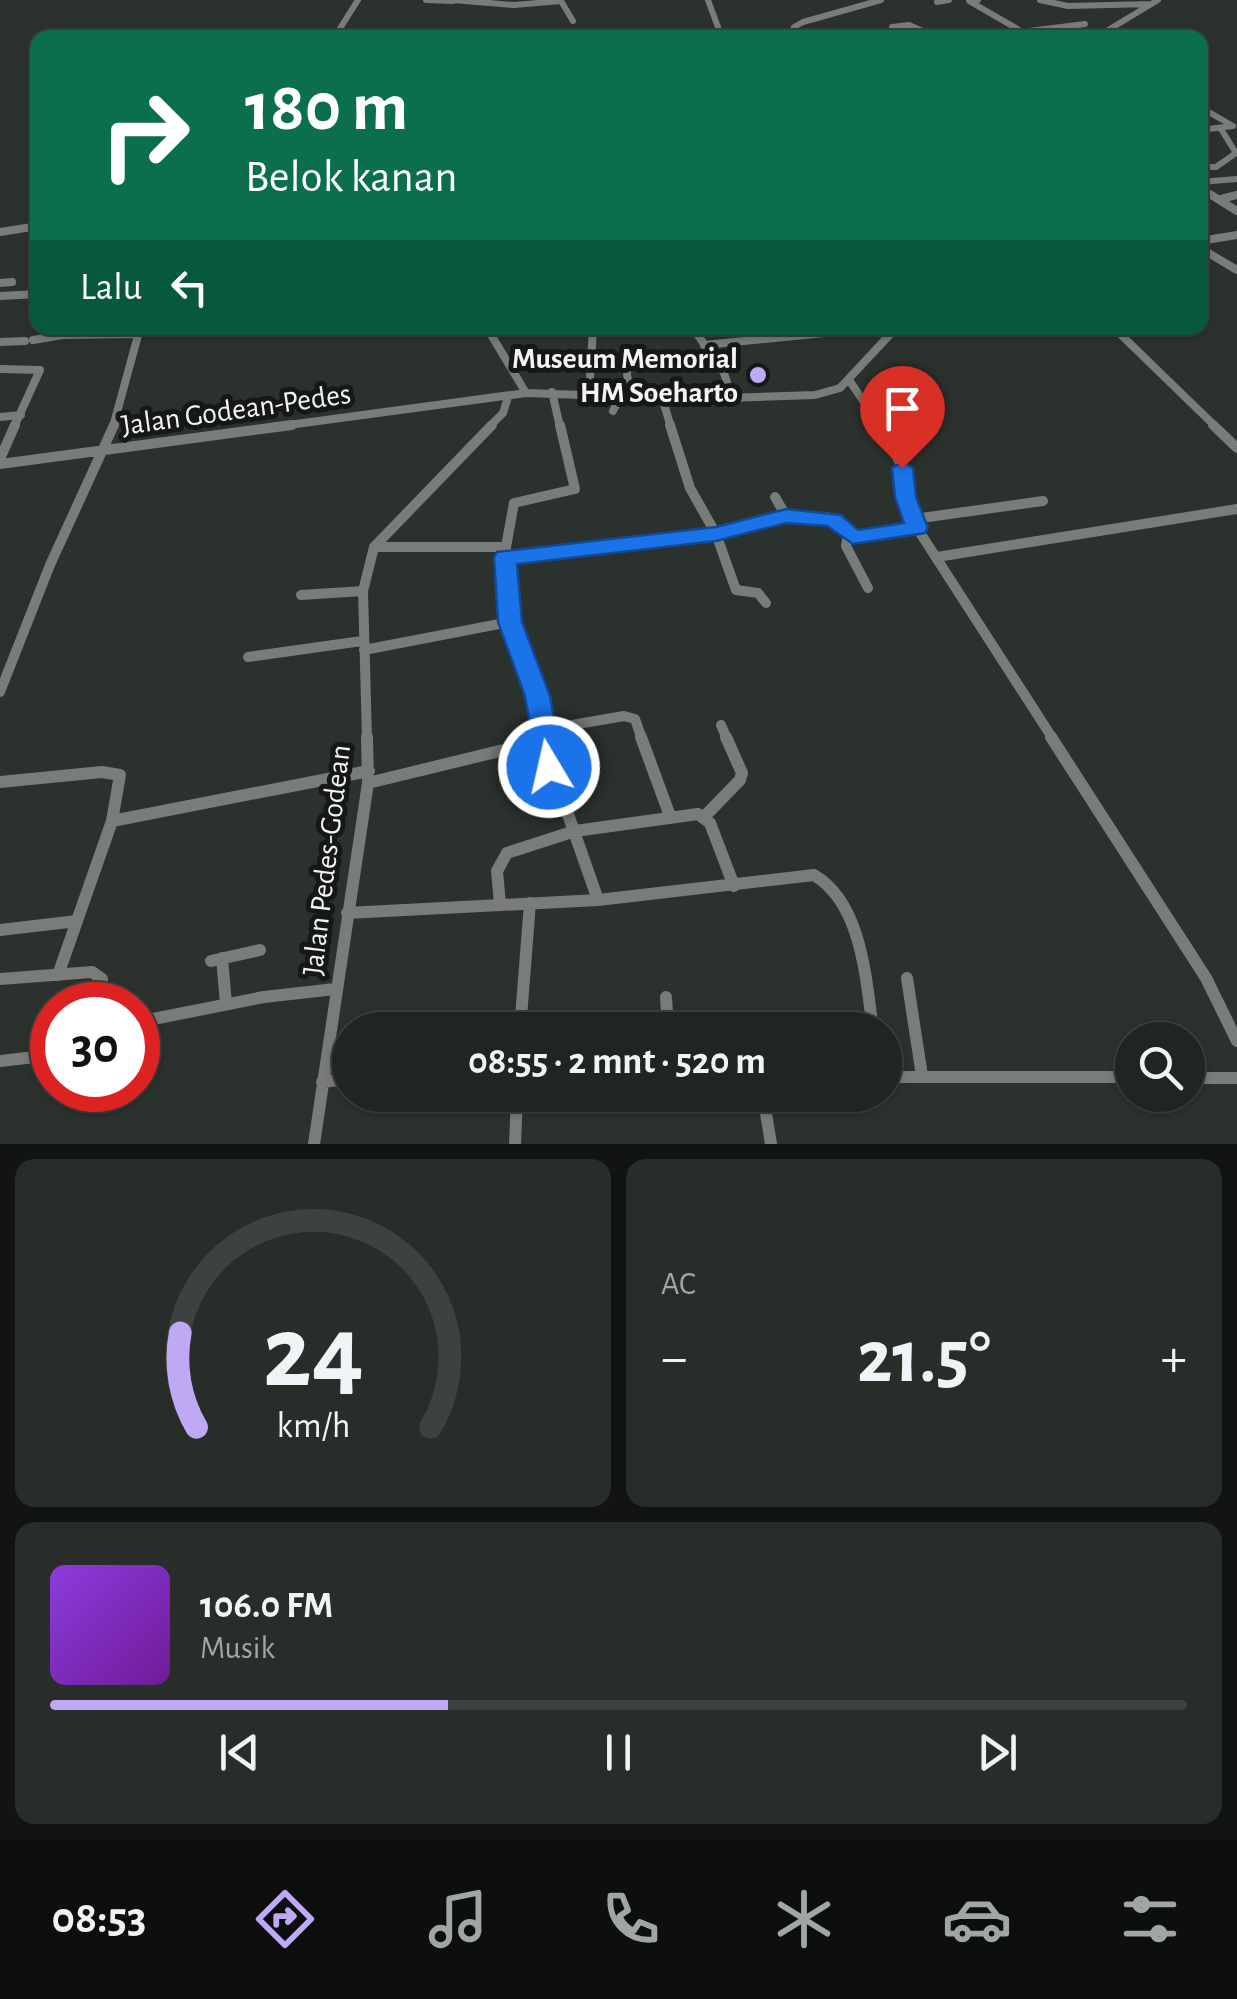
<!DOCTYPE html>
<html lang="id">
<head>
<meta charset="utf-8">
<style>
  :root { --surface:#202522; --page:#282d2a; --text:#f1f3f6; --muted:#a2a5a5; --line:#3d4240; --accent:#bfa9f4 }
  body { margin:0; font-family:"Alegreya Sans",sans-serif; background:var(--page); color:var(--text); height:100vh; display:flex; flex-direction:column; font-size:38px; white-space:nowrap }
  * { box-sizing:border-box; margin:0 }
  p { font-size:32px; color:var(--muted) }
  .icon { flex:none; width:55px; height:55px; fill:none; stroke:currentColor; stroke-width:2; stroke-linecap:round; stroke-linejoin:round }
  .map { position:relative; height:1144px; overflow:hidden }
  .drawer { display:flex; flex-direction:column; gap:15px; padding:15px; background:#121413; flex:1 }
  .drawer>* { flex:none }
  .hud { position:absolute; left:30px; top:30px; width:1178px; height:305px; border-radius:20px; box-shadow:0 2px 8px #0004,0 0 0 2px var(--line); background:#0b6e4f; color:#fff; overflow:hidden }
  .tools { position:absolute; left:1115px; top:1022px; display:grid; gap:20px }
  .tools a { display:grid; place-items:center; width:90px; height:90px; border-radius:50%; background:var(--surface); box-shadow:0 2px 8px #0004,0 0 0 2px var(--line); font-size:50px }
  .speed { position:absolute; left:30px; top:982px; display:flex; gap:20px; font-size:50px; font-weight:700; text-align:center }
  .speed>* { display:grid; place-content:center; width:130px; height:130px; border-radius:50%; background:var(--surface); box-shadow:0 2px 8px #0004,0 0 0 2px var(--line); line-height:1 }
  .speed .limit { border:15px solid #d22; background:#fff; color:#111 }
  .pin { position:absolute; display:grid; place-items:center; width:85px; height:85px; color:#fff; margin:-102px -42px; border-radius:50% 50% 50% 0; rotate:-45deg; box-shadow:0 0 10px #0007 }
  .pin .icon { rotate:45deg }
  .me { position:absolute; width:110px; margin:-55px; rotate:351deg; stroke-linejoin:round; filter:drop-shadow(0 0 8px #0008) }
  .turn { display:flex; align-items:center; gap:35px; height:210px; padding:0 50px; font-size:45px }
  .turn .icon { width:130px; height:130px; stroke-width:2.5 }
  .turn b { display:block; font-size:70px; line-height:85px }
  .then { display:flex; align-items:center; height:95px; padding:0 50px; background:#0003; gap:20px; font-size:38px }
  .big { font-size:75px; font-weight:700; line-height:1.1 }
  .drawer .card { flex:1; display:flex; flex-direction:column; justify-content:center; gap:15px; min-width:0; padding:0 35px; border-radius:20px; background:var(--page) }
  .drawer .dial { align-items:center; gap:0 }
  .dial svg { height:260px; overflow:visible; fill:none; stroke:var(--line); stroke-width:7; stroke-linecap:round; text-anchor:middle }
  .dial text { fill:var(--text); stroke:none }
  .song { display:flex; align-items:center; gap:30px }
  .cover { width:120px; height:120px; border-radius:15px; background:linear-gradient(135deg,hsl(270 70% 55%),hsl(280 70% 35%)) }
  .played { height:10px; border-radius:5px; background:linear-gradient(90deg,var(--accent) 35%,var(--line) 35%) }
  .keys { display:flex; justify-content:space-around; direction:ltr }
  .heat { display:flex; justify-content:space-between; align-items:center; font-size:55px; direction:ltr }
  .drawer .tiles { flex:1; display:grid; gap:15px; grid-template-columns:1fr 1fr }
  .card:last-child { grid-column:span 2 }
  .trip { position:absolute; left:332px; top:1012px; width:570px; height:100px; border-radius:50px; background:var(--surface); box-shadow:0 2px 8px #0004,0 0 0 2px var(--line); font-weight:700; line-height:100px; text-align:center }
  .tabs { display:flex; height:160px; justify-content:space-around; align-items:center; background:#0d0f0e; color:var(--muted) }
  .tabs .icon { width:70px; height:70px }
  .tabs .current { color:var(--accent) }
  .tabs b { font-size:45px; color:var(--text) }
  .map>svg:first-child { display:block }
</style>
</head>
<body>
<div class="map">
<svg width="1237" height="1144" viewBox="0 0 1237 1144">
  <rect width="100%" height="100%" fill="#2b312d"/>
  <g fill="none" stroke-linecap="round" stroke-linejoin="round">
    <path stroke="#7a7c79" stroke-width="6" d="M426,0L453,1
      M453,0L514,5L561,1L573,21
      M708,0L722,38
      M978,0L969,1L1021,31
      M1040,0L1068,6L1151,4
      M937,2L949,0
      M892,27L909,25L925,32
      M899,33L1029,31L1085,24
      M334,38L358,0
      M789,38L794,27L803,22L881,0
      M824,38L897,31
      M1095,38L1158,0
      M1200,107L1233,126L1200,130
      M1200,167H1216L1236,153L1221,129
      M1200,182L1237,179"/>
    <path stroke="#7a7c79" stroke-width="8" d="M1200,188L1237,211
      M1221,199L1237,195
      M0,232L38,226
      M1200,241L1237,235
      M1200,248L1237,270
      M0,283L12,282
      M31,295L37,255
      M0,296L37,294
      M487,328L526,393
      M693,328L724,373L732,398
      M1114,328L1216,427
      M33,340L63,335L138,334
      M0,342L25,341
      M704,345L875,328
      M0,369L40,370L14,427
      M849,380L881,427
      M552,392L560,427
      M589,395L593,328
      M662,398L671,427
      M613,411L628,381L626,366L644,364
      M0,417L21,415
      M113,427L140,328
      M274,427L526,393L696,399L815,395L840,388L896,328
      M489,427L503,413L508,397"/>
    <path stroke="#7a7c79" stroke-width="10" d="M670,425L690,488L716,534L736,590L758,593L766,603
      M880,425L902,467L917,528L1053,739
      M1213,425L1237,448
      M0,459L15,425
      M0,464L292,425
      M775,497L786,516
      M914,519L1043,501
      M848,535L846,546L868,588
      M374,547H506L509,618L538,697L541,739
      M506,547L514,503L575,489L560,425
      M505,557L716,534L786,516L827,517L848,535L859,538L917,528
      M937,557L1237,509
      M301,595L363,591
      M364,650L510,622
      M248,657L362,641
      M0,692L50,565L114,425
      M721,725L727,739
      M543,730L624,716L635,719L642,739
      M367,739L363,591L374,547L492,425"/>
    <path stroke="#7a7c79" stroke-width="12" d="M541,737L598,900
      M641,737L670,816
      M1051,737L1206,978L1237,1041
      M0,782L102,772L120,775L112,821L58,975
      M368,783L541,741
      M705,816L740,780L742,773L726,737
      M112,821L369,771
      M500,904L497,871L507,853L575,831L698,814L710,823L734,886
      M347,913L598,900L814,875C862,903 866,980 873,1030
      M0,930L77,921
      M222,958L226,1004
      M211,961L260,950
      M907,978L922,1076
      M0,979L92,972L102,979L101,1005
      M666,997L668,1030
      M138,1022L264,997L335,989
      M520,1030L530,903
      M0,1061L52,1055
      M885,1077H1132
      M1188,1078H1237
      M322,1082L350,1079
      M763,1095L771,1144
      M314,1144L368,783L367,737
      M515,1144L517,1095"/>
  </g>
  <path fill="#1a73e8" stroke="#114b97" stroke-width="2.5" d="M902,462L913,468L916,497L928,528L925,533L853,544L827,526L786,523L716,541L517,564L522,622L550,696L556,730L554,741L562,767L559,774H540L528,741L531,730L525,696L498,622L494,557L497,552L716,527L786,509L841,515L858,530L904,523L895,497L892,468Z"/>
  <circle fill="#bfa9f4" stroke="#161817" stroke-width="4" cx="758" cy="375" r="10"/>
  <g text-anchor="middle" stroke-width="10" stroke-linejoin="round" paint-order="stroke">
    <g font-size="30" font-weight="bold" fill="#f2f5f3" stroke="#161817" text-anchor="end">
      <text x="738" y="368">Museum Memorial<tspan x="738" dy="34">HM Soeharto</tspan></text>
    </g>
    <g font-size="30" fill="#f2f5f3" stroke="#161817">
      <text transform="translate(236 409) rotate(-8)" y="10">Jalan Godean-Pedes</text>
      <text transform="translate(326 860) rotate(-83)" y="10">Jalan Pedes-Godean</text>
    </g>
  </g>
</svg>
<div class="tools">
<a><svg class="icon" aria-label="search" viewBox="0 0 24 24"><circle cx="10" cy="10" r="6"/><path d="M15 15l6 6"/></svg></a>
</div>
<div class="speed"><div class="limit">30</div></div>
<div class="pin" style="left:902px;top:468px;background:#d93025"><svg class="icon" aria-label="arrive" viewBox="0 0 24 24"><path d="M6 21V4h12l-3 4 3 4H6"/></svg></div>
<svg class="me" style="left:549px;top:767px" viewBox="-20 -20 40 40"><circle r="17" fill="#1a73e8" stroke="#fff" stroke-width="3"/><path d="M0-11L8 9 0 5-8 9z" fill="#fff"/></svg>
<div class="trip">08:55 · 2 mnt · 520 m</div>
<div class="hud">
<div class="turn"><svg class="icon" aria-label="right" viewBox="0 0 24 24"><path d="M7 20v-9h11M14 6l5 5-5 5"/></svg><div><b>180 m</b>Belok kanan</div></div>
<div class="then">Lalu<svg class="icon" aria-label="left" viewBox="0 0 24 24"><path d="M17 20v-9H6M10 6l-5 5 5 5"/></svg></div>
</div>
</div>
<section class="drawer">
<div class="tiles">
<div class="card dial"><svg viewBox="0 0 100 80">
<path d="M14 69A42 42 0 1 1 86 69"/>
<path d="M14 69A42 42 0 0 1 9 40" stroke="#bfa9f4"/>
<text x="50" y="56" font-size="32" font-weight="700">24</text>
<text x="50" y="72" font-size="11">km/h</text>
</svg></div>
<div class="card"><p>AC</p>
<div class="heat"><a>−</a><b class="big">21.5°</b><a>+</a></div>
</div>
<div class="card">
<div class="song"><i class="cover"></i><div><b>106.0 FM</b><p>Musik</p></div></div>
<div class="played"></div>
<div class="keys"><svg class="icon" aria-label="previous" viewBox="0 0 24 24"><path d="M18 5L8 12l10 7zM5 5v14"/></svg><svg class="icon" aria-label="pause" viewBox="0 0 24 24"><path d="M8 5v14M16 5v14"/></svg><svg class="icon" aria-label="next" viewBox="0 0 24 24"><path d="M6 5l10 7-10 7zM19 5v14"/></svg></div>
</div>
</div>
</section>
<nav class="tabs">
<b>08:53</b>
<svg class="icon current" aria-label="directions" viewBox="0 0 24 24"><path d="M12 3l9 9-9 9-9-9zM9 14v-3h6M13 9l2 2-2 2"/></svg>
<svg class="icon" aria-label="music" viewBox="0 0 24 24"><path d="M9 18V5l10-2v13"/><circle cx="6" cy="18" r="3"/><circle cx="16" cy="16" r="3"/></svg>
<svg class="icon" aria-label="phone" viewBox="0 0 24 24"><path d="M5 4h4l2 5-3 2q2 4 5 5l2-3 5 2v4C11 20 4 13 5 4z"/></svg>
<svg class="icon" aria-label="climate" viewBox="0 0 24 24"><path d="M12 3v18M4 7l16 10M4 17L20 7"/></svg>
<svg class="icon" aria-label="car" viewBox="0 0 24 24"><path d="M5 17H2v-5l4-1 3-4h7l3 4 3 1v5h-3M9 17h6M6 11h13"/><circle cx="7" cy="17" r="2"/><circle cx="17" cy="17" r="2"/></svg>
<svg class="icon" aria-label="filters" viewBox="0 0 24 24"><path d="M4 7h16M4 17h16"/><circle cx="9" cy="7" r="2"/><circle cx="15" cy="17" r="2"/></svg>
</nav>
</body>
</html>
